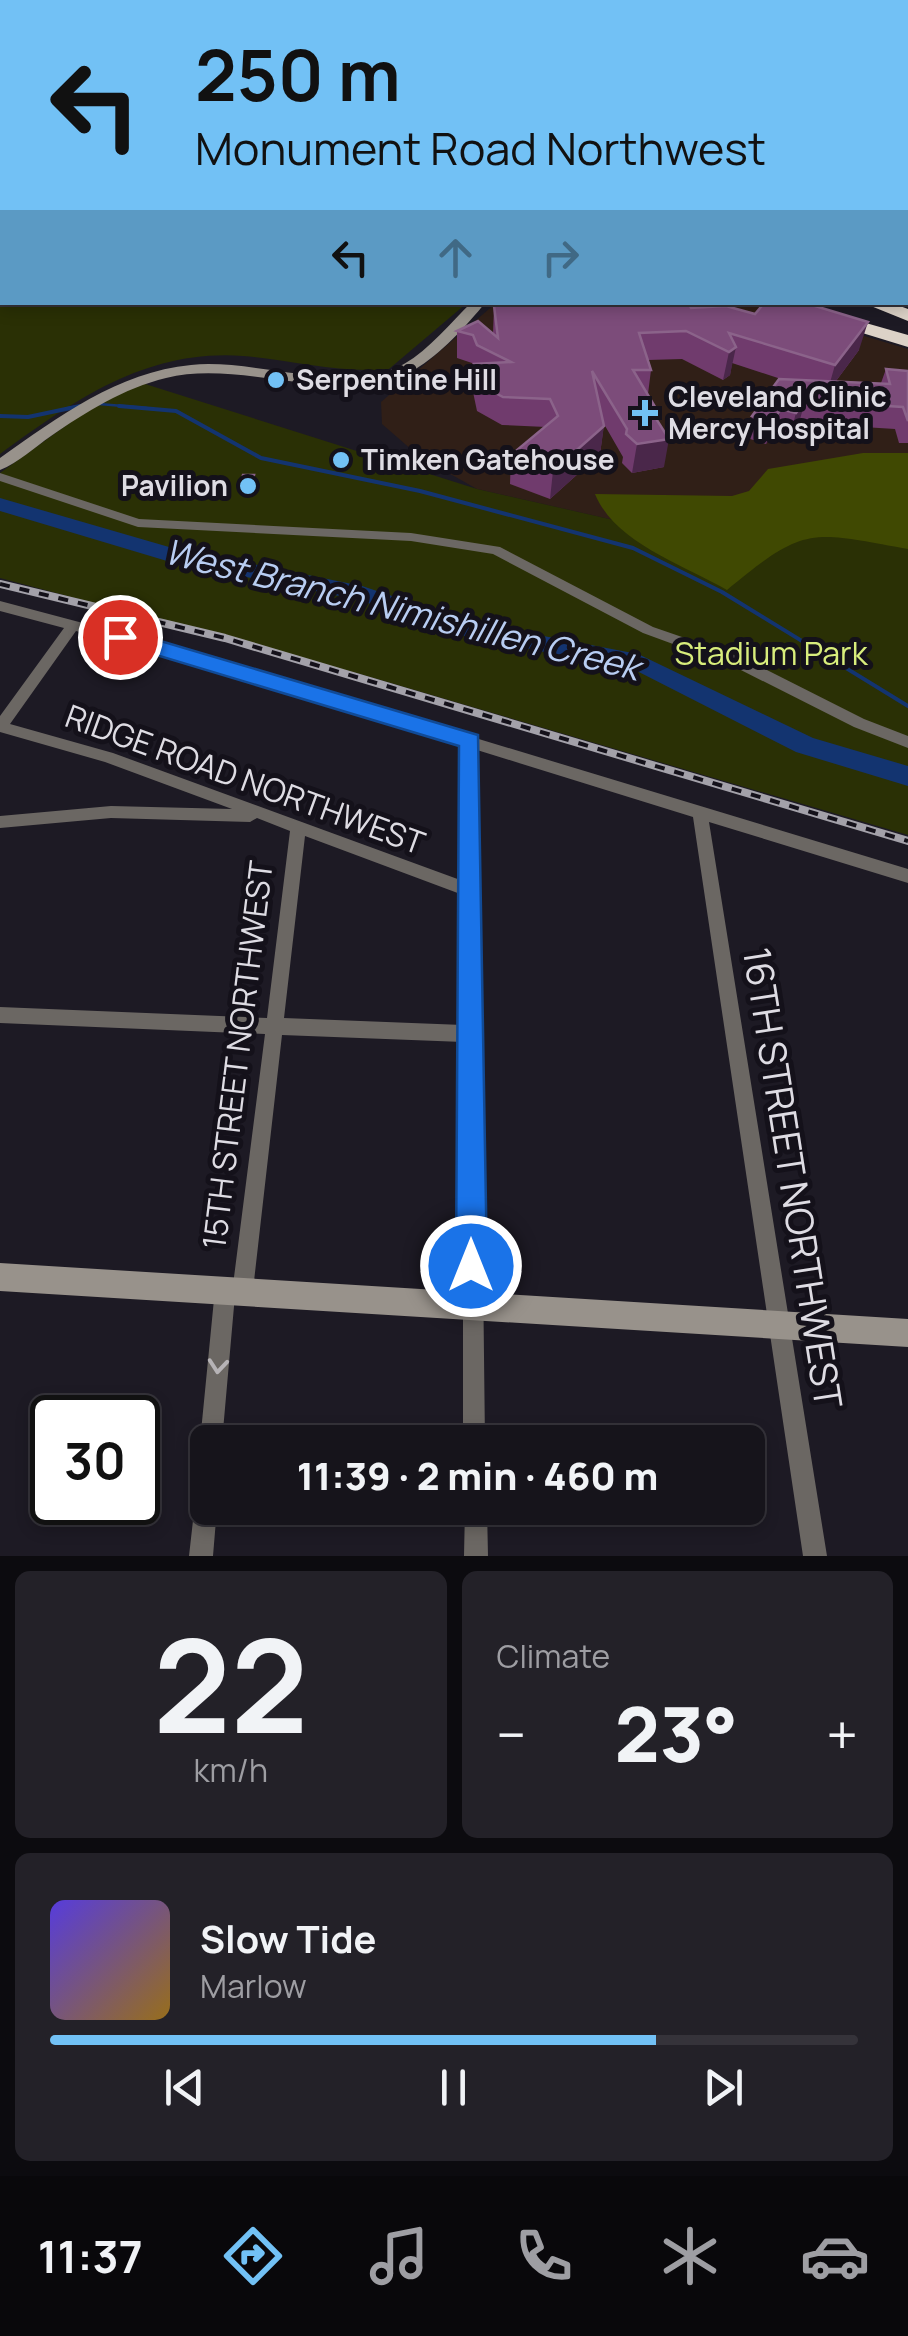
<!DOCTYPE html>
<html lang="en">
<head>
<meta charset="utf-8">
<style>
  :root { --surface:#16141b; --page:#232128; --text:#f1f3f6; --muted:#9e9ea3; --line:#35333a; --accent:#72c1f5 }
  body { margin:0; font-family:Manrope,sans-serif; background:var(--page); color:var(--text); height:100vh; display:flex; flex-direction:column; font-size:38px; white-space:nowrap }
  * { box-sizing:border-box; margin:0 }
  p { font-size:32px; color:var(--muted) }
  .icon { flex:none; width:55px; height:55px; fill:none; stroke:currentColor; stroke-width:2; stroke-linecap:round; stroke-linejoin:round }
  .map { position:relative; height:1556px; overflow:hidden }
  .details { display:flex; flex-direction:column; gap:15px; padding:15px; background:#0c0b0f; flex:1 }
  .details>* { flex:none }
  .top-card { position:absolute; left:0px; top:0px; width:910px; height:305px; box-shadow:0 5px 15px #0003,0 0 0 2px var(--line); background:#72c1f5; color:#111; overflow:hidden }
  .speed { position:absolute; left:30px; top:1395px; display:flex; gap:20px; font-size:50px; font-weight:700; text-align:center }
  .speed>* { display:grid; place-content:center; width:130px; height:130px; border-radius:50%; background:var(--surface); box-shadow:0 5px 15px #0003,0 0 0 2px var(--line); line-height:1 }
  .speed .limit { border:5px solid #111; border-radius:15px; background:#fff; color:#111 }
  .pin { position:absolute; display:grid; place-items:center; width:85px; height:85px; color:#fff; margin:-42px; border:5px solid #fff; border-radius:50%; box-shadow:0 2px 10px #0007 }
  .me { position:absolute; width:110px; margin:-55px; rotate:0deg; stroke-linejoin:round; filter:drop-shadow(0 0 8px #0008) }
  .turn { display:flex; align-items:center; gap:35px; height:210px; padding:0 30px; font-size:45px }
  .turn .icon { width:130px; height:130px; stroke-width:2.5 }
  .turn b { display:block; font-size:70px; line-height:85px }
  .lanes { display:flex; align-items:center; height:95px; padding:0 30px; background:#0003; justify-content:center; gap:50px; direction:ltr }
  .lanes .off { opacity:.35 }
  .big { font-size:75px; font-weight:800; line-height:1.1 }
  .details .tile { flex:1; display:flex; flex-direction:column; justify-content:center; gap:15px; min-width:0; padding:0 35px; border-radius:15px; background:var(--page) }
  .details .dial { align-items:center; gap:0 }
  .dial b { font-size:130px; line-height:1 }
  .song { display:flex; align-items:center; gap:30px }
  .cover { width:120px; height:120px; border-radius:15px; background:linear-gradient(135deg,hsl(250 70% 55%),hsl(40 70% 35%)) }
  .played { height:10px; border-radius:5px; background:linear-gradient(90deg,var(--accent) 75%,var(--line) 75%) }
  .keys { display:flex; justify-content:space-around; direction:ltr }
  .heat { display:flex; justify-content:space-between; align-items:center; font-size:55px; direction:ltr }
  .details .tiles { flex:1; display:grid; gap:15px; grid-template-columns:1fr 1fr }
  .tile:last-child { grid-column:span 2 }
  .trip { position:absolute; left:190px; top:1425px; width:575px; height:100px; border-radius:15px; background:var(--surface); box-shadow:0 5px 15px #0003,0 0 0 2px var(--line); font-weight:800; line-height:100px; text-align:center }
  .menu { display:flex; height:160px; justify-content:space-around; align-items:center; background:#09080b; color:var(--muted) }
  .menu .icon { width:70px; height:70px }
  .menu .current { color:var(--accent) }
  .menu b { font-size:45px; color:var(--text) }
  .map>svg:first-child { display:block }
</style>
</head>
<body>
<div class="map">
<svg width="908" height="1556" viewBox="0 0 908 1556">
  <rect width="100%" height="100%" fill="#1d1a24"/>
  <path fill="#301f17" d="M496,303H754L908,349V489L680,535L477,489L420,457L382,424L381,402Z"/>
  <path fill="#2a3005" d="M0,95L2,302L467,303L389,369C341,374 291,360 243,356C146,349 75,400 0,454Z
    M142,383L477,489L680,535L908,489V835L360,674L0,578V473L107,396Z"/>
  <path fill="#404902" d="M863,453H908V549C810,531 805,525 727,590C684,565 615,543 595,494L732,496L749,491L768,469Z"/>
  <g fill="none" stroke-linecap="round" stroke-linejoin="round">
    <path stroke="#133470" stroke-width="2.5" d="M99,404L147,408
      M68,408L84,405"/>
    <path stroke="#133470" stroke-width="4" d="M119,406L176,411L261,458L420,491L633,548L722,592L908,706
      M0,416L28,417L80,406"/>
    <path fill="#133470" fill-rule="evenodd" d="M0,498L169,547L362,586L470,622L638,654L813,738L908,766V786L796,752L633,669L467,637L359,600L167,561L0,511Z"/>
    <path fill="#6b6763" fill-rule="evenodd" d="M0,20L2,21V25H0Z
      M0,33H2V38H0Z
      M0,473L139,519L411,533L500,547L653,627L743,658L864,719L908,736V748L854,727L733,666L643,633L493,554L411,541L138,527L0,481Z
      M0,601L192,652L908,869V883L709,822L827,1556H803L693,817L477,750L485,1442H463V1042L282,1035L253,1290L250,1297L243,1300L235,1295L222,1442H208V1452L203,1450L200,1442L215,1289L218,1282L225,1279L233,1285L265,1034L0,1023V1007L267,1018L290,831L257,818L250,822L111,818L0,828V816L111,806L232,809L105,762L0,732V716L64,628L0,611ZM76,631L191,662L463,745V881L113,753L10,724ZM305,836L463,895V1025L284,1018Z
      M208,1474V1508H217L213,1556H189L197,1485L200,1477Z
      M465,1508H487L488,1556H464Z"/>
    <path fill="#98928b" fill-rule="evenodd" d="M0,60L2,61V67L0,66Z
      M472,302H486C466,326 441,354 414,370C345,410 244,358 166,378C124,388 86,412 51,436C35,447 18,463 0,470V458C58,417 118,372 191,365C255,358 347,396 404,364C430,349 450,323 472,302Z
      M0,1263L908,1319V1347L0,1291Z"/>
    <path fill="#dcd2c7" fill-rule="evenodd" d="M0,71H2V80H0Z
      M761,302H792L908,335V347Z
      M861,302H889L908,309V321Z"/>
    <defs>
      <path id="rail" d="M0,584L225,638L908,841"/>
    </defs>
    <use href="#rail" stroke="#a3a1a9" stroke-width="8"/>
    <use href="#rail" stroke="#14111a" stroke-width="4" stroke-dasharray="10" stroke-linecap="butt"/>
  </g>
  <path fill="#703b6d" d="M513,302H688L691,308L859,350L836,381L881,383L886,369L908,371V443H899L895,429L799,423L790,435L775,431L766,444L747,438L752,416L781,379L732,363L730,375L723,380L682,359L648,360L651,370L648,394L654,405L653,413L664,467L632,473L622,463L623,457L604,424L600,454L550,499L510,484L511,455L546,427L502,425L477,411L473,392L474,367L472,363L457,358V331L493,334L494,306L513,304Z
    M254,475L255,481L252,492H241L240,486Z"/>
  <path fill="#4a274a" d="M868,322L859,350L827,393L835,365Z
    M736,347L730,375L723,380L729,352Z
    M805,401L799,423L790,435L796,413Z
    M781,409L775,431L766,444L772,422Z
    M604,426L600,454L550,499L553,471Z
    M669,439L664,467L632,473L637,444Z"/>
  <path fill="#7c4c7a" stroke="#8b638a" stroke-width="2.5" d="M775,0H801L798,2H773Z
    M538,302H688L691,308L726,306L755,314L765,302H802L868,322L835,365L729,333L736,347L729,352L686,331L639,333L651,370H633L654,405L648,406L669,439L637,444L626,434L627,429L592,371L604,426L553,471L511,455L558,416L550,399L503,397L477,383L474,364L511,362L477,345L473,335L457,331L478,321L498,338L494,306Z
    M886,369L908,371V421L903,407L805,401L796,413L781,409L772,422L752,416L779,379L890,384Z
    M243,475H254L251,486H240Z"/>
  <defs><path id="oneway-chevron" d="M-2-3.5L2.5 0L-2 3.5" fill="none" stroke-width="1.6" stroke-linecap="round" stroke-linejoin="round" transform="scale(2.5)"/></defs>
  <use stroke="#b6b3b6" href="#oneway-chevron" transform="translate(218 1366) rotate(95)"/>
  <path fill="#1a73e8" stroke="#114b97" stroke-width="2.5" d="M120,629L478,735L487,1266L482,1277L471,1282L460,1277L456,1266L459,746L113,642L110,637Z"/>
  <g fill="#72c1f5" stroke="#14111a" stroke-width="4">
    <circle cx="276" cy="380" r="10"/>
    <path d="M640 398h10v10h10v10h-10v10h-10v-10h-10v-10h10z"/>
    <circle cx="341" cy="460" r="10"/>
    <circle cx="248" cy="486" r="10"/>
  </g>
  <g text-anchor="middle" stroke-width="10" stroke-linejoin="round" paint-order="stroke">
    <g font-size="28" font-weight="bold" fill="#dedce3" stroke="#14111a" text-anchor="start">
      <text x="296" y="390">Serpentine Hill</text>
      <text x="668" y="407">Cleveland Clinic<tspan x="668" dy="32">Mercy Hospital</tspan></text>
      <text x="361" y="470">Timken Gatehouse</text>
      <text x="228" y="496" text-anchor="end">Pavilion</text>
    </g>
    <g font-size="32" fill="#d8ed7c" stroke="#14111a">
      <text x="771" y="665">Stadium Park</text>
    </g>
    <g font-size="32" fill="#dedce3" stroke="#14111a">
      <text transform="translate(245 780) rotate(20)" y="11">RIDGE ROAD NORTHWEST</text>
      <text transform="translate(238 1055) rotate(-83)" y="11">15TH STREET NORTHWEST</text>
    </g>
    <g font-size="35" font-style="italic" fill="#b8cdf2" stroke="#14111a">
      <text transform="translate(402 610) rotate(14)" y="12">West Branch Nimishillen Creek</text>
    </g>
    <g font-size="38" fill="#dedce3" stroke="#14111a">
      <text transform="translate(792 1178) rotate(81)" y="13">16TH STREET NORTHWEST</text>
    </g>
  </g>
</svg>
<div class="speed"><div class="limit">30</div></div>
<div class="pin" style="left:120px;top:637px;background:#d93025"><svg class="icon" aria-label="arrive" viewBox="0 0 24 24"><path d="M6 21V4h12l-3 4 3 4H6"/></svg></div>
<svg class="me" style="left:471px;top:1266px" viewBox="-20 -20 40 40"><circle r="17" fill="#1a73e8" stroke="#fff" stroke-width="3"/><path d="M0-11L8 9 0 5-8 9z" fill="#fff"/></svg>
<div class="trip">11:39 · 2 min · 460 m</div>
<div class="top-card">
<div class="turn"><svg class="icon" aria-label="left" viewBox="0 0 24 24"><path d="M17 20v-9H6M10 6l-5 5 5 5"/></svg><div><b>250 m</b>Monument Road Northwest</div></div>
<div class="lanes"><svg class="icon" aria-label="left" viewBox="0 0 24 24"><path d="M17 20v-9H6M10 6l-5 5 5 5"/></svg><svg class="icon off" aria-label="ahead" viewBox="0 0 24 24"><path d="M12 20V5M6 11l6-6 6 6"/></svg><svg class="icon off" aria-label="right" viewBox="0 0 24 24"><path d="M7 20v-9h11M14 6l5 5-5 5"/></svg></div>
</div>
</div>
<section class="details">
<div class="tiles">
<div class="tile dial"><b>22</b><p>km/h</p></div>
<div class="tile"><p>Climate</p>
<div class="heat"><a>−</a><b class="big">23°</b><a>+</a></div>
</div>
<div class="tile">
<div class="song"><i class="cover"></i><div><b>Slow Tide</b><p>Marlow</p></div></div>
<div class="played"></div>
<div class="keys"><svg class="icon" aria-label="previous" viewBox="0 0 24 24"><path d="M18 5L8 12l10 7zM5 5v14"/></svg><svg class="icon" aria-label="pause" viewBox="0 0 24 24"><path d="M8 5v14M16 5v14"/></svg><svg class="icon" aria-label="next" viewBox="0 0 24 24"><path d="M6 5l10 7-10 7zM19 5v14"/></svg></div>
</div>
</div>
</section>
<nav class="menu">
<b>11:37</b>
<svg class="icon current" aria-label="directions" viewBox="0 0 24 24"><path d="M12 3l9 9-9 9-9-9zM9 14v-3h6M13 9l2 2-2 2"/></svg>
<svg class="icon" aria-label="music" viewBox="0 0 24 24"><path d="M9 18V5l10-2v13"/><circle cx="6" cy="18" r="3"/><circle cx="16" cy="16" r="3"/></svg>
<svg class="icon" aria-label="phone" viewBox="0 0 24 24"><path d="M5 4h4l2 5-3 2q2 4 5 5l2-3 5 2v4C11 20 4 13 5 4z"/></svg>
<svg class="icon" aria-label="climate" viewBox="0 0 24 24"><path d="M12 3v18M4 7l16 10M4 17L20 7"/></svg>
<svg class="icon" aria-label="car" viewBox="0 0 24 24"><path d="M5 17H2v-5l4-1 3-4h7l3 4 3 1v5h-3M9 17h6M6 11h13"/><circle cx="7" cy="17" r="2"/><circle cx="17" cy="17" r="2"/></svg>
</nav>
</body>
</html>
